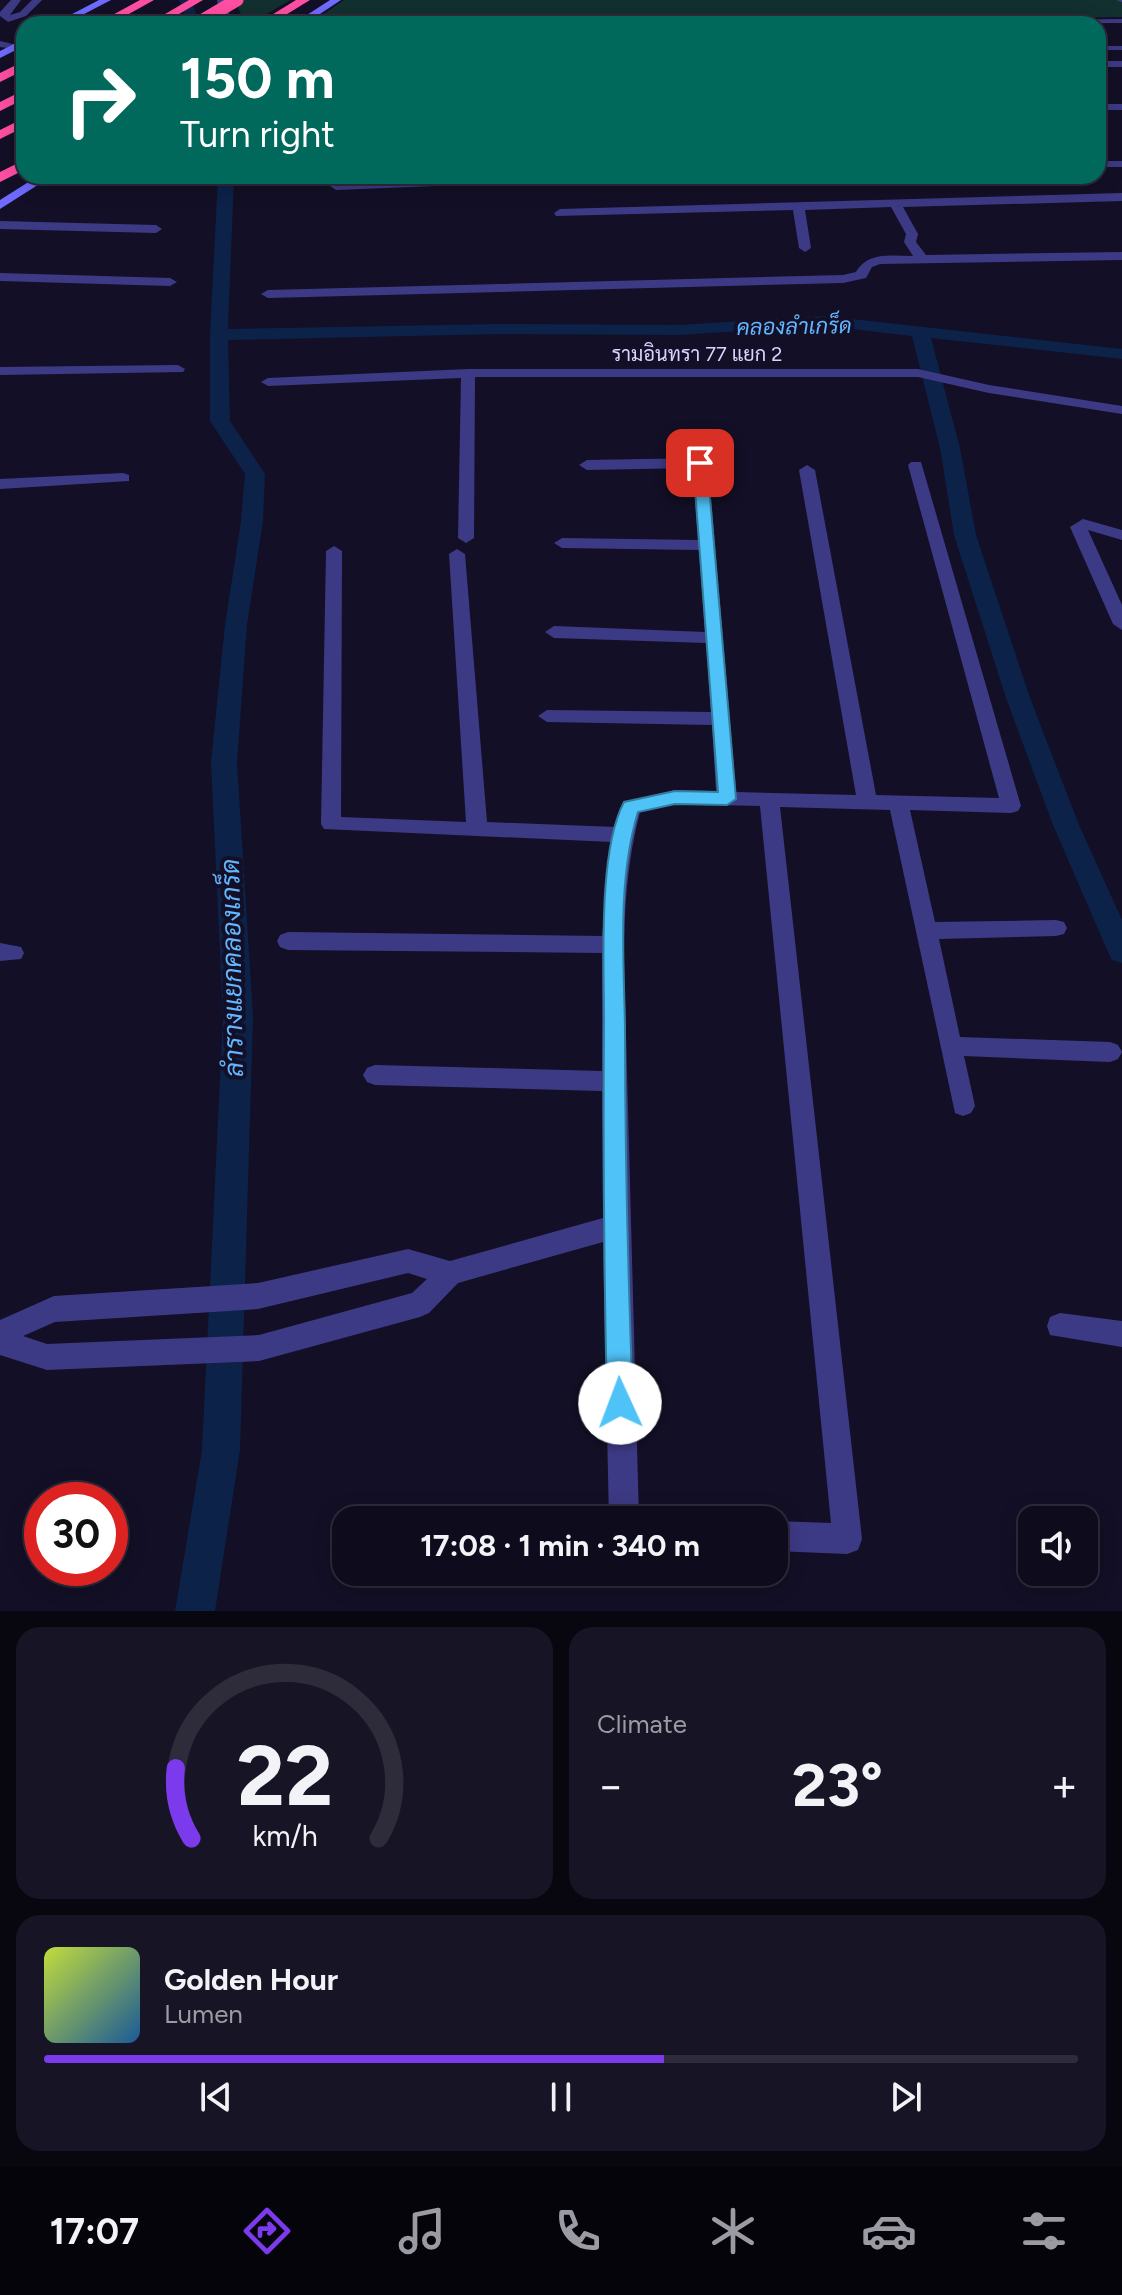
<!DOCTYPE html>
<html lang="en">
<head>
<meta charset="utf-8">
<style>
  :root { --surface:#0e0b1c; --page:#171425; --text:#f1f3f6; --muted:#9b9ba3; --line:#2e2b3b; --accent:#7c3aed }
  body { margin:0; font-family:Figtree,Sarabun,sans-serif; background:var(--page); color:var(--text); height:100vh; display:flex; flex-direction:column; font-size:30px; white-space:nowrap }
  * { box-sizing:border-box; margin:0 }
  p { font-size:26px; color:var(--muted) }
  .icon { flex:none; width:44px; height:44px; fill:none; stroke:currentColor; stroke-width:2; stroke-linecap:round; stroke-linejoin:round }
  .map { position:relative; height:1611px; overflow:hidden }
  .panel { display:flex; flex-direction:column; gap:16px; padding:16px; background:#08060f; flex:1 }
  .panel>* { flex:none }
  .hud { position:absolute; left:16px; top:16px; width:1090px; height:168px; border-radius:24px; box-shadow:0 4px 20px #0003,0 0 0 2px var(--line); background:#00695c; color:#fff; overflow:hidden }
  .fabs { position:absolute; left:1018px; top:1506px; display:grid; gap:16px }
  .fabs a { display:grid; place-items:center; width:80px; height:80px; border-radius:16px; background:var(--surface); box-shadow:0 4px 20px #0003,0 0 0 2px var(--line); font-size:40px }
  .speed { position:absolute; left:24px; top:1482px; display:flex; gap:16px; font-size:40px; font-weight:700; text-align:center }
  .speed>* { display:grid; place-content:center; width:104px; height:104px; border-radius:50%; background:var(--surface); box-shadow:0 4px 20px #0003,0 0 0 2px var(--line); line-height:1 }
  .speed .limit { border:12px solid #d22; background:#fff; color:#111 }
  .pin { position:absolute; display:grid; place-items:center; width:68px; height:68px; color:#fff; margin:-34px; border-radius:16px; box-shadow:0 4px 12px #0006 }
  .me { position:absolute; width:88px; margin:-44px; rotate:358deg; stroke-linejoin:round; filter:drop-shadow(0 0 6px #0008) }
  .turn { display:flex; align-items:center; gap:28px; height:168px; padding:0 32px; font-size:36px }
  .turn .icon { width:104px; height:104px; stroke-width:2.5 }
  .turn b { display:block; font-size:56px; line-height:68px }
  .big { font-size:60px; font-weight:700; line-height:1.1 }
  .panel .card { flex:1; display:flex; flex-direction:column; justify-content:center; gap:12px; min-width:0; padding:0 28px; border-radius:24px; background:var(--page) }
  .panel .dial { align-items:center; gap:0 }
  .dial svg { height:208px; overflow:visible; fill:none; stroke:var(--line); stroke-width:7; stroke-linecap:round; text-anchor:middle }
  .dial text { fill:var(--text); stroke:none }
  .song { display:flex; align-items:center; gap:24px }
  .cover { width:96px; height:96px; border-radius:12px; background:linear-gradient(135deg,hsl(70 70% 55%),hsl(210 70% 35%)) }
  .played { height:8px; border-radius:4px; background:linear-gradient(90deg,var(--accent) 60%,var(--line) 60%) }
  .keys { display:flex; justify-content:space-around; direction:ltr }
  .heat { display:flex; justify-content:space-between; align-items:center; font-size:44px; direction:ltr }
  .panel .tiles { flex:1; display:grid; gap:16px; grid-template-columns:1fr 1fr }
  .card:last-child { grid-column:span 2 }
  .trip { position:absolute; left:332px; top:1506px; width:456px; height:80px; border-radius:24px; background:var(--surface); box-shadow:0 4px 20px #0003,0 0 0 2px var(--line); font-weight:700; line-height:80px; text-align:center }
  .tab-bar { display:flex; height:128px; justify-content:space-around; align-items:center; background:#06040b; color:var(--muted) }
  .tab-bar .icon { width:56px; height:56px }
  .tab-bar .selected { color:var(--accent) }
  .tab-bar b { font-size:36px; color:var(--text) }
  .map>svg:first-child { display:block }
</style>
</head>
<body>
<div class="map">
<svg width="1122" height="1611" viewBox="0 0 1122 1611">
  <rect width="100%" height="100%" fill="#130f26"/>
  <path fill="#12302f" d="M235,0H291L263,16L268,24H245Z
    M344,0H1122V17L309,24Z"/>
  <g fill="none" stroke-linecap="round" stroke-linejoin="round">
    <path fill="#0c2248" fill-rule="evenodd" d="M179,0H191L200,24H188Z
      M218,176H234L228,329L498,324L678,325L825,316L1122,349V359L931,338L960,448L976,535L1030,698L1079,825L1122,920V963L1112,960L1108,952L1053,825L1006,698L954,535L940,448L912,336L825,326L678,335L498,334L228,340L230,421L265,474L263,521L247,625L237,762L253,1017L240,1450L215,1611H175L202,1450L223,1017L211,762L225,625L241,521L245,474L210,421V335Z"/>
    <path fill="#3d3a85" fill-rule="evenodd" d="M1117,0H1122V2L1118,1Z
      M1122,19V23L869,24L872,22Z
      M1098,46H1122V50H1098Z"/>
    <path fill="#3d3a85" fill-rule="evenodd" d="M11,0H21L10,15L20,12L32,0H42L26,16L8,22L0,16V12Z
      M217,0H227L231,24H221Z
      M0,41L21,46L16,49L0,47Z
      M1098,61H1122V67H1098Z
      M1098,104H1122V110H1098Z
      M1098,161H1122V167H1098Z
      M39,176H111L127,180L121,184L45,179Z
      M516,176H619L613,179L336,190L330,186L336,182Z
      M1122,193V201L903,207L918,234L916,242L926,255L1122,252V260L880,264L872,267L866,278L843,283L268,298L261,294L268,290L843,275L856,272C868,251 892,256 913,256L904,242L906,234L891,207L805,210L811,248L805,252L799,248L793,210L556,216L554,213L560,209Z
      M0,221L156,225L162,229L156,233L0,229Z
      M0,273L170,278L177,282L170,286L0,281Z
      M178,365L185,369L183,372L0,375V367Z
      M468,369H918L989,385L1122,406V414L989,393L918,377H475L474,538L466,543L458,538L461,378L268,386L261,382L268,378Z
      M700,458L708,463L736,792L856,795L799,470L807,465L815,470L876,795L999,798L908,465L911,462H921L1021,806L1018,811L1011,813L910,810L935,922L1056,920L1064,922L1067,928L1064,934L1056,936L939,939L960,1037L1110,1042L1118,1045L1122,1052L1118,1059L1110,1062L964,1056L975,1106L971,1113L963,1116L955,1113L890,810L780,807L862,1539L858,1550L847,1554L774,1551V1521L831,1523L760,806L675,804L640,812C627,861 624,911 624,960L639,1520H609L603,1242L458,1283L429,1313L420,1317L259,1361L47,1370L0,1355V1320L54,1296L258,1283L408,1249L450,1261L603,1218L602,1091L375,1085L367,1082L363,1075L367,1068L375,1065L602,1071V953L288,950L280,947L277,941L280,935L288,932L602,936L612,842L324,829L321,824L326,551L334,546L342,551L341,817L466,822L449,554L457,549L465,554L487,822L615,827L624,802L675,790L716,791L712,725L547,722L538,716L547,710L711,712L706,643L554,638L545,632L554,626L705,632L699,550L562,548L554,543L562,538L698,540L693,468L587,470L579,465L587,460ZM408,1273L427,1279L412,1293L259,1335L47,1344L23,1336L55,1322L258,1309Z
      M123,473L129,475V481L0,489V479Z
      M1083,519L1122,530V540L1088,530L1122,605V630L1113,624L1070,527Z
      M0,943L21,947L24,953L21,959L0,961Z
      M1060,1313L1122,1321V1347L1050,1335L1047,1326L1050,1317Z"/>
    <path fill="#6f6bff" fill-rule="evenodd" d="M99,0H111L65,24H53Z
      M330,0H341L305,24H293Z
      M24,39V46L0,58V51Z
      M38,176H52L0,209V200Z"/>
    <path fill="#ff4fa3" fill-rule="evenodd" d="M140,0H154L111,24H96Z
      M189,0H203L162,24H148Z
      M296,0H310L271,24H257Z
      M24,61V70L0,82V73Z
      M24,90V99L0,111V102Z
      M24,118V127L0,139V130Z
      M24,160V170L0,182V172Z"/>
    <path stroke="#ff4fa3" stroke-width="13" d="M196,24L237,0"/>
  </g>
  <path fill="#4fc3f7" stroke="#337fa1" stroke-width="2" d="M700,459L707,463L736,799L727,805L675,804L638,812C617,881 624,959 625,1030C625,1155 628,1279 633,1403L629,1412L620,1416L611,1412L607,1403C604,1275 603,1147 604,1019C604,962 598,851 624,802L675,791L718,792L693,463Z"/>
  <g text-anchor="middle" stroke-width="8" stroke-linejoin="round" paint-order="stroke">
    <g font-size="20" fill="#d9d4ff" stroke="#130f26">
      <text x="697" y="361">รามอินทรา 77 แยก 2</text>
    </g>
    <g font-size="22" font-style="italic" fill="#62b6ff" stroke="#130f26">
      <text transform="translate(794 326) rotate(-1)" y="8">คลองลำเกร็ด</text>
    </g>
    <g font-size="26" font-style="italic" fill="#62b6ff" stroke="#130f26">
      <text transform="translate(232 968) rotate(-91)" y="9">ลำรางแยกคลองเกร็ด</text>
    </g>
  </g>
</svg>
<div class="fabs">
<a><svg class="icon" aria-label="sound" viewBox="0 0 24 24"><path d="M4 9h4l5-4v14l-5-4H4zM17 9q2 3 0 6"/></svg></a>
</div>
<div class="speed"><div class="limit">30</div></div>
<div class="pin" style="left:700px;top:463px;background:#d93025"><svg class="icon" aria-label="arrive" viewBox="0 0 24 24"><path d="M6 21V4h12l-3 4 3 4H6"/></svg></div>
<svg class="me" style="left:620px;top:1403px" viewBox="-20 -20 40 40"><circle r="19" fill="#fff"/><path d="M0-13L10 11 0 6-10 11z" fill="#4fc3f7"/></svg>
<div class="trip">17:08 · 1 min · 340 m</div>
<div class="hud">
<div class="turn"><svg class="icon" aria-label="right" viewBox="0 0 24 24"><path d="M7 20v-9h11M14 6l5 5-5 5"/></svg><div><b>150 m</b>Turn right</div></div>
</div>
</div>
<section class="panel">
<div class="tiles">
<div class="card dial"><svg viewBox="0 0 100 80">
<path d="M14 69A42 42 0 1 1 86 69"/>
<path d="M14 69A42 42 0 0 1 8 42" stroke="#7c3aed"/>
<text x="50" y="56" font-size="32" font-weight="700">22</text>
<text x="50" y="72" font-size="11">km/h</text>
</svg></div>
<div class="card"><p>Climate</p>
<div class="heat"><a>−</a><b class="big">23°</b><a>+</a></div>
</div>
<div class="card">
<div class="song"><i class="cover"></i><div><b>Golden Hour</b><p>Lumen</p></div></div>
<div class="played"></div>
<div class="keys"><svg class="icon" aria-label="previous" viewBox="0 0 24 24"><path d="M18 5L8 12l10 7zM5 5v14"/></svg><svg class="icon" aria-label="pause" viewBox="0 0 24 24"><path d="M8 5v14M16 5v14"/></svg><svg class="icon" aria-label="next" viewBox="0 0 24 24"><path d="M6 5l10 7-10 7zM19 5v14"/></svg></div>
</div>
</div>
</section>
<nav class="tab-bar">
<b>17:07</b>
<svg class="icon selected" aria-label="directions" viewBox="0 0 24 24"><path d="M12 3l9 9-9 9-9-9zM9 14v-3h6M13 9l2 2-2 2"/></svg>
<svg class="icon" aria-label="music" viewBox="0 0 24 24"><path d="M9 18V5l10-2v13"/><circle cx="6" cy="18" r="3"/><circle cx="16" cy="16" r="3"/></svg>
<svg class="icon" aria-label="phone" viewBox="0 0 24 24"><path d="M5 4h4l2 5-3 2q2 4 5 5l2-3 5 2v4C11 20 4 13 5 4z"/></svg>
<svg class="icon" aria-label="climate" viewBox="0 0 24 24"><path d="M12 3v18M4 7l16 10M4 17L20 7"/></svg>
<svg class="icon" aria-label="car" viewBox="0 0 24 24"><path d="M5 17H2v-5l4-1 3-4h7l3 4 3 1v5h-3M9 17h6M6 11h13"/><circle cx="7" cy="17" r="2"/><circle cx="17" cy="17" r="2"/></svg>
<svg class="icon" aria-label="filters" viewBox="0 0 24 24"><path d="M4 7h16M4 17h16"/><circle cx="9" cy="7" r="2"/><circle cx="15" cy="17" r="2"/></svg>
</nav>
</body>
</html>
